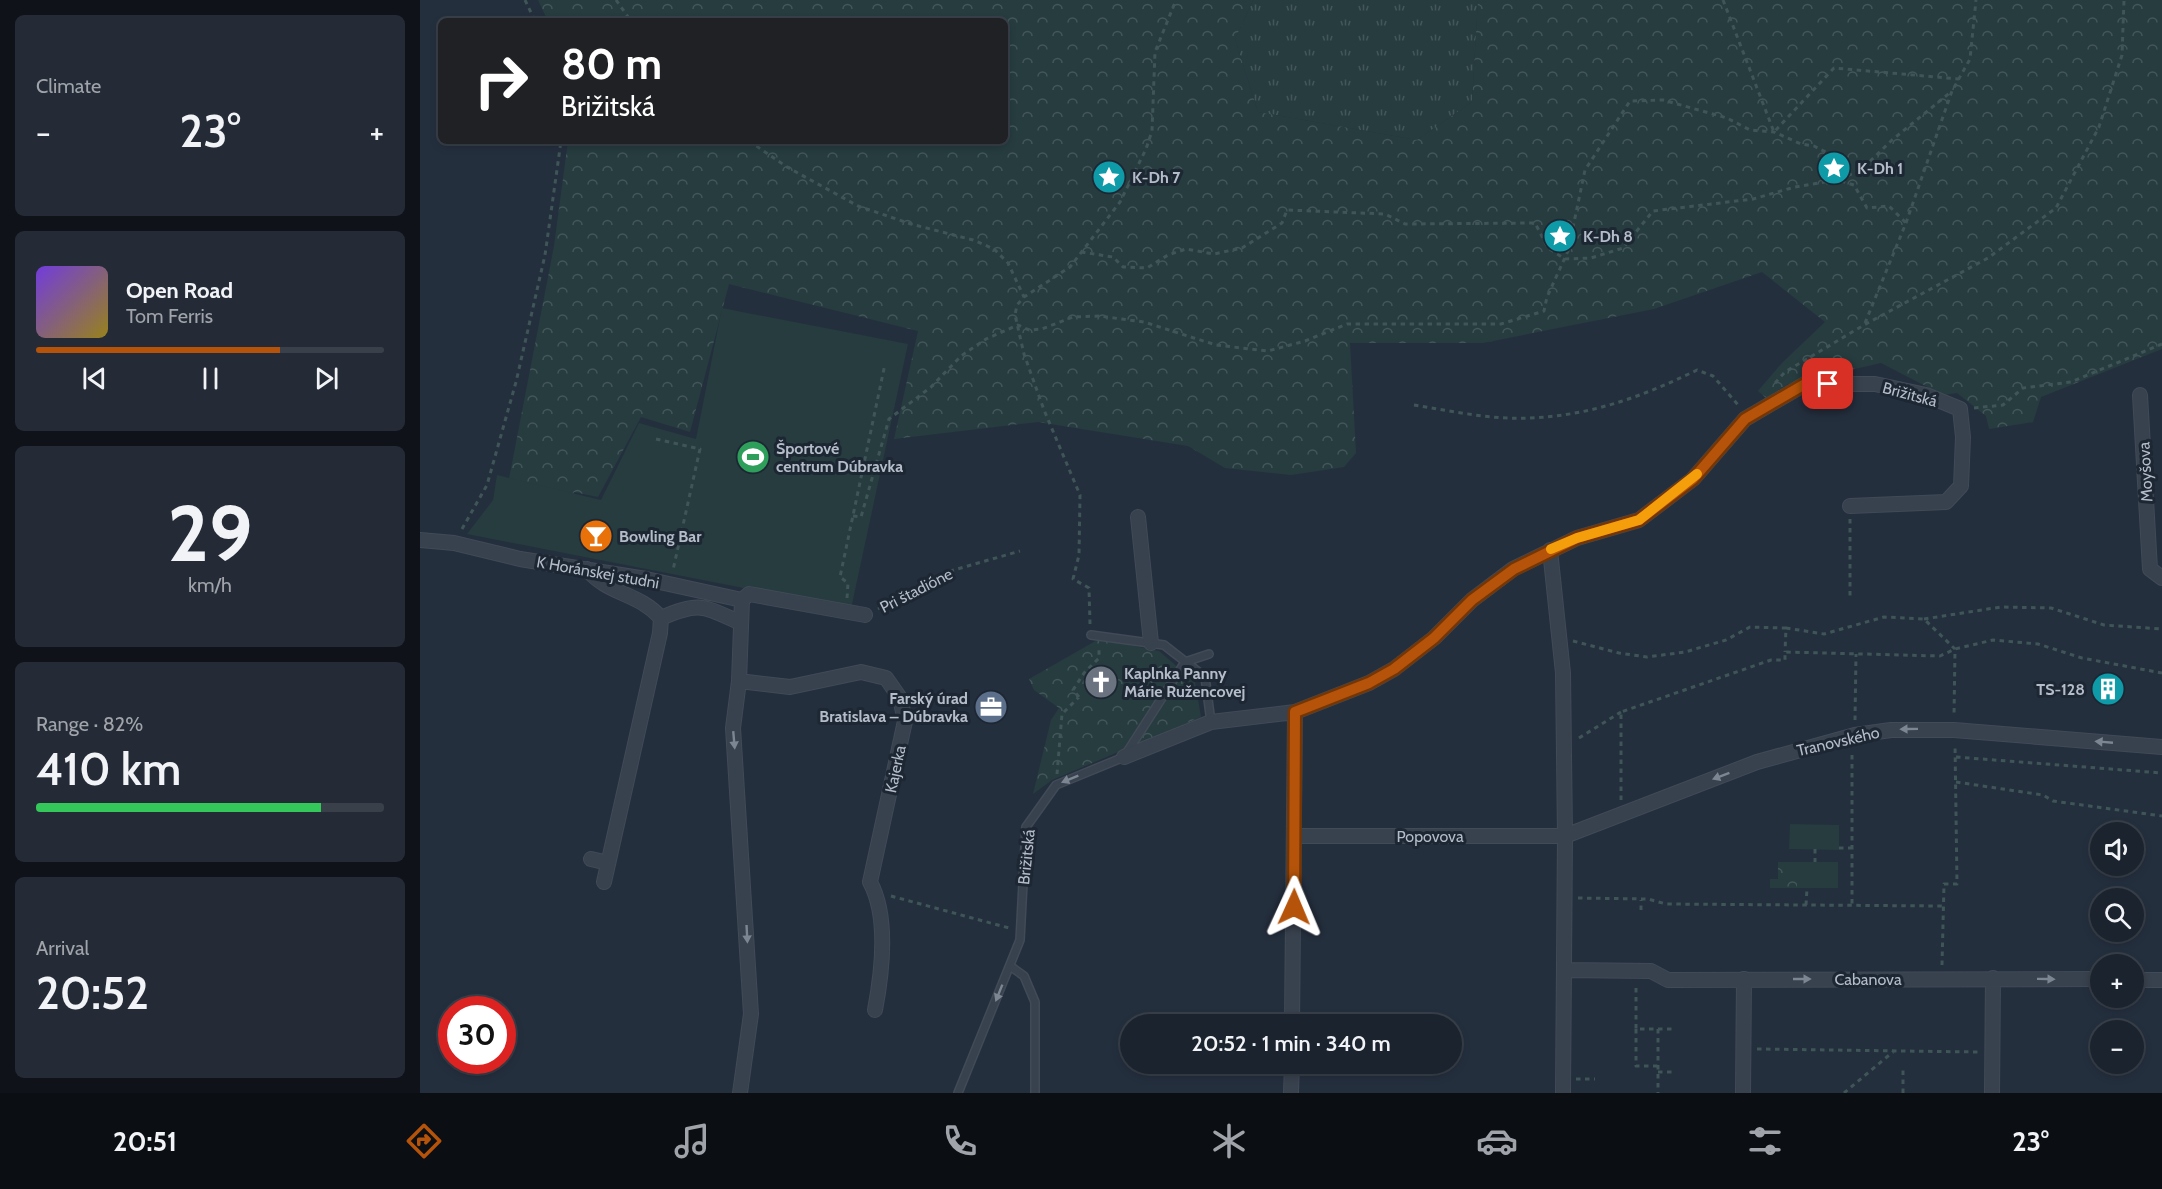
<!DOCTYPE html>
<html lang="en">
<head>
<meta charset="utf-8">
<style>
  :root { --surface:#1b232e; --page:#242b36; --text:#f1f3f6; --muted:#a0a4aa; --line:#39404a; --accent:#b45309 }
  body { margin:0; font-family:Cabin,sans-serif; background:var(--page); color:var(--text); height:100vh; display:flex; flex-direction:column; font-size:22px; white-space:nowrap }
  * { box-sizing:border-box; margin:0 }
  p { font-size:20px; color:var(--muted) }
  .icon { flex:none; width:33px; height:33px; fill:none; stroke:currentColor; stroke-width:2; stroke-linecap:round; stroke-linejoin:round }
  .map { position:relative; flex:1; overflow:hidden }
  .panel { display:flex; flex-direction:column; gap:15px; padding:15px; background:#0f1319; width:420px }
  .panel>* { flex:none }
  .hud { position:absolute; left:18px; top:18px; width:570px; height:126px; border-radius:9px; box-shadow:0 3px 9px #0003,0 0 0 2px var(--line); background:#202124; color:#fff; overflow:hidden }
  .fabs { position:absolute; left:1670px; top:822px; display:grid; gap:12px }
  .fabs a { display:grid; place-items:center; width:54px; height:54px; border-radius:50%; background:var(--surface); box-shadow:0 3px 9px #0003,0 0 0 2px var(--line); font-size:30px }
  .speed { position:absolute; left:18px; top:996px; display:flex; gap:12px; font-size:30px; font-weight:700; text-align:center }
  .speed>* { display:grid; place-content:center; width:78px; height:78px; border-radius:50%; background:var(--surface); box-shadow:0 3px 9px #0003,0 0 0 2px var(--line); line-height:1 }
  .speed .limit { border:9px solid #d22; background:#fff; color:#111 }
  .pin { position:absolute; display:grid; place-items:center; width:51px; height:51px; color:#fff; margin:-26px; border-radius:12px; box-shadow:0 3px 9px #0006 }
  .me { position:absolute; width:66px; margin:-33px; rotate:1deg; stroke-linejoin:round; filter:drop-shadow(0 0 4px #0008) }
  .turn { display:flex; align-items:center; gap:21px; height:126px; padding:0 24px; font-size:27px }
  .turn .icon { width:78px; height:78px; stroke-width:2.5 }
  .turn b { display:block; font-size:42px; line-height:51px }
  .big { font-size:45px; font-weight:600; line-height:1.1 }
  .panel .tile { flex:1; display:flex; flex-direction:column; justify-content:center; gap:9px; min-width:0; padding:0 21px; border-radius:9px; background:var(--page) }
  .panel .dial { align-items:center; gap:0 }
  .dial b { font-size:78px; line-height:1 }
  .song { display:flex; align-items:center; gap:18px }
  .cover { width:72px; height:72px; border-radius:9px; background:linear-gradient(135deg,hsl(260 70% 55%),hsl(50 70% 35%)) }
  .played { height:6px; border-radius:3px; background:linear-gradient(90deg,var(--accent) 70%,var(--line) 70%) }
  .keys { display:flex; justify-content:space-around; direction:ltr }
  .heat { display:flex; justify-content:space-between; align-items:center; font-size:33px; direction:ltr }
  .charge { height:9px; border-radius:4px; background:linear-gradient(90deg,#34c759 82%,var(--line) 0) }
  .trip { position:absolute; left:700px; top:1014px; width:342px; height:60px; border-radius:30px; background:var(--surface); box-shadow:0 3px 9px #0003,0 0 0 2px var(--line); font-weight:600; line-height:60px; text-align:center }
  .tabs { display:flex; height:96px; justify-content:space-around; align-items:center; background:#0b0e12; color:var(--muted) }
  .tabs .icon { width:42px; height:42px }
  .tabs .on { color:var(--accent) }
  .tabs b { font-size:27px; color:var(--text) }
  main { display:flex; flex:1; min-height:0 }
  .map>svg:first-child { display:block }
</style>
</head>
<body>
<main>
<section class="panel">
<div class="tile"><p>Climate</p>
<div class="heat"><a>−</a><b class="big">23°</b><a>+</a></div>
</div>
<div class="tile">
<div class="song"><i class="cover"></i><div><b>Open Road</b><p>Tom Ferris</p></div></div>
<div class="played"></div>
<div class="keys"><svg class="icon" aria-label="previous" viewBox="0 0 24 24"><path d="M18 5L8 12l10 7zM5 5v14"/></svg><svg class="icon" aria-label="pause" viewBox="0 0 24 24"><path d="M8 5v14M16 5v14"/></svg><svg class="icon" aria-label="next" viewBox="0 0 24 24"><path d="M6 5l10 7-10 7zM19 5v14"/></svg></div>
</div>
<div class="tile dial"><b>29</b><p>km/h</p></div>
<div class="tile"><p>Range · 82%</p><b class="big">410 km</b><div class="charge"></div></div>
<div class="tile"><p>Arrival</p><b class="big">20:52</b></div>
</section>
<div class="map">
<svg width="1742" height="1093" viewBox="0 0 1742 1093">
  <defs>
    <pattern id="grass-tufts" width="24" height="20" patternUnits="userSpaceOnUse" patternTransform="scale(1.5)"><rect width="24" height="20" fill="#263c3f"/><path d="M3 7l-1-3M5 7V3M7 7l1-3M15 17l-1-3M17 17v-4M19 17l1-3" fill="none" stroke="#435659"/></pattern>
    <pattern id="forest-crowns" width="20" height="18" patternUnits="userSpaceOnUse" patternTransform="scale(1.5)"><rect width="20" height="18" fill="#263c3f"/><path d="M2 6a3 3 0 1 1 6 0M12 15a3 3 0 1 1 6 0" fill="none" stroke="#435659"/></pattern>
  </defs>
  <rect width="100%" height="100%" fill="#242f3e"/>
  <path fill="url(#grass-tufts)" d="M833,0H1058L1052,102L997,140L838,112L815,39Z"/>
  <path fill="url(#forest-crowns)" d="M118,0H833L815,39L838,112L997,140L1052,102L1058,0H1742V349L1621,397L1613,422L1569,429L1566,416L1537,393L1523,395L1461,363L1368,384L1346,398L1338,391L1362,363L1405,322L1342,272L1234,309L1063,343H930L936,453L924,467L871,475L805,468L768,446L618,422L474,439L498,331L309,284L270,432L221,417L178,497L154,492L147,509L88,484L134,246L148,141H585V21H128Z
    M679,639L739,651L775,682L781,717L632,780L613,794L631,720L639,708L614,690L609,679Z
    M1358,862H1377V888H1350V879H1358Z"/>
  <path fill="#263c3f" d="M302,308L488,344L431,609L47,534L73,500L77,475L181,500L219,423L276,439Z
    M1370,824L1419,825V850L1369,849Z
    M1377,862H1418V888H1377Z"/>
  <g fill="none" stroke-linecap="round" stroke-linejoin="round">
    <defs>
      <path id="lane" d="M671,635L744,645L785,677L791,722
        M590,966L604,976L615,1002V1093
        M538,1093L600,940L606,827L636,785L704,757L765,662L789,654"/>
      <path id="street" d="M1720,395L1730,569L1742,578
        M718,517L731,643
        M0,540L34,543L100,559L226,579L322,600
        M1130,550L1143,673L1145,836L1143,1093
        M167,569C188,595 218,592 241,618L240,633L184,882
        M322,600L329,594L445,615
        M241,618C280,601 283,606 321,623
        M319,681L370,687L441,672L466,678L480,698L485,721L450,882C469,917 462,973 455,1010
        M704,757L791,722L875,712L949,683L974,669L1014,638L1052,600L1093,569L1157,538L1219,520L1273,479L1325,419L1385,384H1455L1506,395L1540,409L1543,437L1541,486L1526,502L1430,506
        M875,836H1145L1337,762L1435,735L1471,730H1534L1742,747
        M171,859L188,863
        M1144,970L1231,971L1248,980L1680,979
        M1713,980H1742
        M872,1024L875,712
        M320,1093L331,1014L313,728L319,681L322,600
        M871,1093L872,1064
        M1323,1093L1324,979
        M1572,1093L1573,978"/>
    </defs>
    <use href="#lane" stroke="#414a57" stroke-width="10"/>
    <use href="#street" stroke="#414a57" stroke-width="16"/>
    <path stroke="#3f5557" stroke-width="3" stroke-dasharray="4.5 4.5" stroke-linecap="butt" d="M105,0L115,21
      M196,0L211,21
      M1303,0L1354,132L1414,68L1539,79
      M329,141L367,167L438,206L491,224L553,240L574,249L588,263L604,297
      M661,252L693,257L703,267L727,268L748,255L766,249L794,254L822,248L862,223L867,210L965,214L985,224L1115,223L1128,248L1145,259L1171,258L1203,248L1233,211L1333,199L1375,187L1417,180L1441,170L1472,140L1532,91
      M1445,323L1486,223L1532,91L1550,59L1556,0
      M1355,383L1365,372L1444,325L1568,258L1636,208L1679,127L1702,55L1704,0
      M994,405C1032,411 1071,420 1109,418C1170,416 1224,396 1277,370L1293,376L1319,406
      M1554,408L1583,405L1603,388L1651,382L1742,344
      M236,439L280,449L253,570
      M433,516L441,517L469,419L511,387L541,356L566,339L598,325L609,330L622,329L653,317L679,316L724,322L796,345L848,351L885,341L927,324H1081L1124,311L1127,297L1148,251L1165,170L1210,101L1243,100L1307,118L1330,130L1354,132L1381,144L1394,146L1419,159L1417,180L1434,185L1447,208L1469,206L1486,223
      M1430,519V596
      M42,529L67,485L96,382L125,255L141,141
      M427,598L428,583L420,577L465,364
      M458,609L527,572L600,551
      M1504,619L1581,607L1631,608L1684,625L1742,629
      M670,624L669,588L653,579L659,555L660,495L624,410L604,354L595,315L597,305L604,297L650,267L700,202L726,149L732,131L735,52L756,0
      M1366,628L1404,634L1464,617L1504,619L1535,649L1534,717
      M1153,641L1199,653L1227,657L1265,652L1306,640L1330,627L1366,628L1365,652
      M659,697L653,690L664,673L679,658V648
      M1435,720L1436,654
      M1159,738L1201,712
      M1432,755V906
      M1536,757L1742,773
      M637,774L642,714L659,697
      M1536,782L1623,795L1633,801L1742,816
      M1201,800V712L1351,660H1365V652L1520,656L1535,649L1573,640L1618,644L1662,658L1742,673
      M1419,848H1432
      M1395,849V862
      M471,896L589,928
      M1158,898L1228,899L1246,904L1523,906
      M1386,905L1387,888
      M1221,910V900
      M1522,965L1524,884H1537L1535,744
      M1216,988V1029H1238V1093
      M1216,1029V1066H1238
      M1238,1029H1255
      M1337,1049L1558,1052
      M1238,1072H1254
      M1156,1079H1175
      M1424,1093L1474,1051
      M1483,1093V1067"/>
    <use href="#lane" stroke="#38414e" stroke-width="7"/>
    <use href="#street" stroke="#38414e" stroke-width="14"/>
  </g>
  <defs><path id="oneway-solid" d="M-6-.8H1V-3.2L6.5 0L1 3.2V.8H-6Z" transform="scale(1.5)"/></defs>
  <g fill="#7c8592">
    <use href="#oneway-solid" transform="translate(1489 729) rotate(179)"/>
    <use href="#oneway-solid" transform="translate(314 740) rotate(85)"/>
    <use href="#oneway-solid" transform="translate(1684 742) rotate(-175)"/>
    <use href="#oneway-solid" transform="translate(1301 776) rotate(159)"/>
    <use href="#oneway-solid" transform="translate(650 779) rotate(158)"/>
    <use href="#oneway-solid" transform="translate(327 934) rotate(87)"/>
    <use href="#oneway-solid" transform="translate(1382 979)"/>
    <use href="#oneway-solid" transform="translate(1626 979) rotate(1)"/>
    <use href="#oneway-solid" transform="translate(579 993) rotate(112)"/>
  </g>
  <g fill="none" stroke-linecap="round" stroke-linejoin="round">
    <defs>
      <path id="route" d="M874,907L875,712L949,683L974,669L1014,638L1052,600L1094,569L1157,538L1219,520L1273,479L1325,419L1385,384H1408"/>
    </defs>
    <use href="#route" stroke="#753606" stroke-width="15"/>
    <use href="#route" stroke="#b45309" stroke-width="10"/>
    <path stroke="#f59e0b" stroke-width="10" d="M1131,549L1157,538L1219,520L1277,474"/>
  </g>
  <defs>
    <symbol id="sight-disc" viewBox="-11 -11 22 22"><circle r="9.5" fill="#0f9aa8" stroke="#1d2633"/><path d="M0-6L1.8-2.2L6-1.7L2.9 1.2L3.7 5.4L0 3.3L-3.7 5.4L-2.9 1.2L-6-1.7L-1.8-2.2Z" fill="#fff"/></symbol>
    <symbol id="stadium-disc" viewBox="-11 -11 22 22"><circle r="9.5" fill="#2e9e5b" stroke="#1d2633"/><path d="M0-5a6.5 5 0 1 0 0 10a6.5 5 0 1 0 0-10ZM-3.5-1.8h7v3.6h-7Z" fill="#fff"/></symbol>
    <symbol id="bar-disc" viewBox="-11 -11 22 22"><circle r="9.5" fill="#e8710a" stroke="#1d2633"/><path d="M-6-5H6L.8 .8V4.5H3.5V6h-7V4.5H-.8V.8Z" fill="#fff"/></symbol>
    <symbol id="church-disc" viewBox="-11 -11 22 22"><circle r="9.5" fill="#6b7280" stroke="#1d2633"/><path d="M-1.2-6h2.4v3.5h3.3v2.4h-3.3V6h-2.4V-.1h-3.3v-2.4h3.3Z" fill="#fff"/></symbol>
    <symbol id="building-disc" viewBox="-11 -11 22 22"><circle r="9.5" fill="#0f9aa8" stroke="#1d2633"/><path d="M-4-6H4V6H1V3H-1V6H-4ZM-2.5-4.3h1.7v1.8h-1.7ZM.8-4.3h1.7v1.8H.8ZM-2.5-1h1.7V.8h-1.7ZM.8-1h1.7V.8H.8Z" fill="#fff"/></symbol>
    <symbol id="office-disc" viewBox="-11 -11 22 22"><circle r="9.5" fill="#5c6f8a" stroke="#1d2633"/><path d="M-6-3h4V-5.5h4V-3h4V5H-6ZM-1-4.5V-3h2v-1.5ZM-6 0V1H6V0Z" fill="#fff"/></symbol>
  </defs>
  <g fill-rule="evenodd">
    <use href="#sight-disc" x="1395" y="149" width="38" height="38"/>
    <use href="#sight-disc" x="670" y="158" width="38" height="38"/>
    <use href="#sight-disc" x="1121" y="217" width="38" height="38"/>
    <use href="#stadium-disc" x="314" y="438" width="38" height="38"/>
    <use href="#bar-disc" x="157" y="517" width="38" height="38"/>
    <use href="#church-disc" x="662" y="663" width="38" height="38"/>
    <use href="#building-disc" x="1669" y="670" width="38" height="38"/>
    <use href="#office-disc" x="552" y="688" width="38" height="38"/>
  </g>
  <g text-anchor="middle" stroke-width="6" stroke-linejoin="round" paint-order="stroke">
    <g font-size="16" font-weight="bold" fill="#b4bcc9" stroke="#1d2633" text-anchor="start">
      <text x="1437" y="174">K-Dh 1</text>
      <text x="712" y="183">K-Dh 7</text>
      <text x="1163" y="242">K-Dh 8</text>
      <text x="356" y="454">Športové<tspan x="356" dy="18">centrum Dúbravka</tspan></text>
      <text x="199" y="542">Bowling Bar</text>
      <text x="704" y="679">Kaplnka Panny<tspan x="704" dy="18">Márie Ružencovej</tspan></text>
      <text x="1665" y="695" text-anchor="end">TS-128</text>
      <text x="548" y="704" text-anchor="end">Farský úrad<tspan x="548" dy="18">Bratislava – Dúbravka</tspan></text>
    </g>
    <g font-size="16" fill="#b4bcc9" stroke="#1d2633">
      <text transform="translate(1490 394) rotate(15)" y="6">Brižitská</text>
      <text transform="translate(1725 472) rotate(-93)" y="6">Moyšova</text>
      <text transform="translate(178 572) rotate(10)" y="6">K Horánskej studni</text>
      <text transform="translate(496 590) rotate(-27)" y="6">Pri štadióne</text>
      <text transform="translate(1418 741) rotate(-13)" y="6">Tranovského</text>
      <text transform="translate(475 769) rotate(-78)" y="6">Kajerka</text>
      <text x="1010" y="842">Popovova</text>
      <text transform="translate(606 857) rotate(-84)" y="6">Brižitská</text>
      <text x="1448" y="985">Cabanova</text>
    </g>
  </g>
</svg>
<div class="fabs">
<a><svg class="icon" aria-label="sound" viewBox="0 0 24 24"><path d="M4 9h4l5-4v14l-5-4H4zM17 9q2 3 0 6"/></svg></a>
<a><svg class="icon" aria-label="search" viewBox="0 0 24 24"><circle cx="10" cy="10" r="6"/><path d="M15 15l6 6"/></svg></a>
<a>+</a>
<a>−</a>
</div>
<div class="speed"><div class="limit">30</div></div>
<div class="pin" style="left:1408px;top:384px;background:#d93025"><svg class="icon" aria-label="arrive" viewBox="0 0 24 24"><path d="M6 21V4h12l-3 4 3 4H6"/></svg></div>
<svg class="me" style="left:874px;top:907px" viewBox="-20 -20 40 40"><path d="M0-17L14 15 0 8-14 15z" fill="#b45309" stroke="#fff" stroke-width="4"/></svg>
<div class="trip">20:52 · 1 min · 340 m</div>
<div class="hud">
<div class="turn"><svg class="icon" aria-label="right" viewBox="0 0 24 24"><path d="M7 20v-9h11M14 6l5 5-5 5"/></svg><div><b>80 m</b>Brižitská</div></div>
</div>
</div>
</main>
<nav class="tabs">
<b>20:51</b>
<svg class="icon on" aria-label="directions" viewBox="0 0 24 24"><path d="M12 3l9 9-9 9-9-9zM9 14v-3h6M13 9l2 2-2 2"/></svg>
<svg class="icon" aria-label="music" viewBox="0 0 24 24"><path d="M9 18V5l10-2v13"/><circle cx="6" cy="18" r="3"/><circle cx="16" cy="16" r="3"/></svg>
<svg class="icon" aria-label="phone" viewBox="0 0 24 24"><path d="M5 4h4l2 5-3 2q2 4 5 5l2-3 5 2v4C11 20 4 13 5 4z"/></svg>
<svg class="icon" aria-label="climate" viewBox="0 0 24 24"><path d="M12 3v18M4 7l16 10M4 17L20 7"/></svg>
<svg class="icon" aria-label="car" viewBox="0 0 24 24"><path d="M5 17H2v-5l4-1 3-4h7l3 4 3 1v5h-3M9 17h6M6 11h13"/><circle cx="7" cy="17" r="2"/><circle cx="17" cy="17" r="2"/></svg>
<svg class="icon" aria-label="filters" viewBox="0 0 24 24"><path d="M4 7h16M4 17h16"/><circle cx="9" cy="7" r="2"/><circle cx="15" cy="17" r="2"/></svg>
<b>23°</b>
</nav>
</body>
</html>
